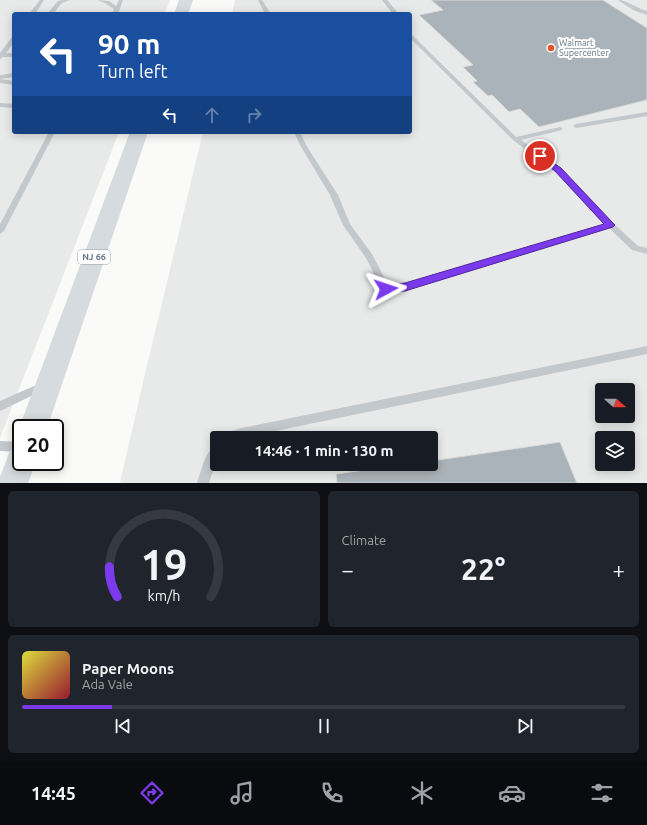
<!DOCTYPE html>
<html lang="en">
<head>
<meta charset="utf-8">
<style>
  :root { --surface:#171b24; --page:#20242c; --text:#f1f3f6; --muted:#9ea1a6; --line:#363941; --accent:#7c3aed }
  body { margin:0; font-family:Ubuntu,sans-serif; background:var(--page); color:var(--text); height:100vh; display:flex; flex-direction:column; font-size:15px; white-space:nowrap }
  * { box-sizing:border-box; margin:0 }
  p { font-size:13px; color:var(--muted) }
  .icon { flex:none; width:22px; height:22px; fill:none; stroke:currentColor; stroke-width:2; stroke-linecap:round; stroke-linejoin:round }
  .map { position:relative; height:483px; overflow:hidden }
  .sheet { display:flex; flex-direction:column; gap:8px; padding:8px; background:#0d0f14; flex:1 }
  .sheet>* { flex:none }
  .guide { position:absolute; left:12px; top:12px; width:400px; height:122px; border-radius:4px; box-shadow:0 2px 10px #0003; background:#1a4fa0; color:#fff; overflow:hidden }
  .needle { width:26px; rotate:111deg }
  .buttons { position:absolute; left:595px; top:383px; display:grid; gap:8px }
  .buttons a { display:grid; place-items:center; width:40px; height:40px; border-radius:4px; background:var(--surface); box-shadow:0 2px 10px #0003; font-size:20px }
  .speed { position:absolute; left:12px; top:419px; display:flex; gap:8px; font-size:20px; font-weight:700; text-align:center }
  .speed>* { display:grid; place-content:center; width:52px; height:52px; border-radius:50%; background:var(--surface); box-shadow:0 2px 10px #0003; line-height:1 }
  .speed .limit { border:2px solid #111; border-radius:6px; background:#fff; color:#111 }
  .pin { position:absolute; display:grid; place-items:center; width:34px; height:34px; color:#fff; margin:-17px; border:2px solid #fff; border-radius:50%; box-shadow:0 1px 4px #0007 }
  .me { position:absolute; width:44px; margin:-22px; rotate:85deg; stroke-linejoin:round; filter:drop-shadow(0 0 3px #0008) }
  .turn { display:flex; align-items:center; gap:14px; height:84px; padding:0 20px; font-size:18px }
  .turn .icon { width:52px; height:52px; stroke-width:2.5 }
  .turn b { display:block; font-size:28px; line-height:34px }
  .lanes { display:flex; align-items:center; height:38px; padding:0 20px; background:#0003; justify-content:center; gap:20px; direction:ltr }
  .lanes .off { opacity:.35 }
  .big { font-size:30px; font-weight:700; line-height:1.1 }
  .sheet .widget { flex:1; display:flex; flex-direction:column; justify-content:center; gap:6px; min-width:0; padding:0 14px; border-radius:6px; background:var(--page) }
  .sheet .dial { align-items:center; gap:0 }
  .dial svg { height:104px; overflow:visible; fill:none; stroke:var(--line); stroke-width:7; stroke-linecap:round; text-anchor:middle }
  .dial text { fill:var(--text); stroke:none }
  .song { display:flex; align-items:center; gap:12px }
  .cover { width:48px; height:48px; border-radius:6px; background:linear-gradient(135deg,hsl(60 70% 55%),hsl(350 70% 35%)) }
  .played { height:4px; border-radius:2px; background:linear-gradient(90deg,var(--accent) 15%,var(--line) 15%) }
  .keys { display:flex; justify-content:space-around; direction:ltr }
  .heat { display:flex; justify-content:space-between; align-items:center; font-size:22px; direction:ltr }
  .sheet .tiles { flex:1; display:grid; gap:8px; grid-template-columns:1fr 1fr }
  .widget:last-child { grid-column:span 2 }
  .trip { position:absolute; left:210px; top:431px; width:228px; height:40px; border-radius:4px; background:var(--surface); box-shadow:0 2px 10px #0003; font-weight:700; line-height:40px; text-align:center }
  .tab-bar { display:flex; height:64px; justify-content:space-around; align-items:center; background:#090b0e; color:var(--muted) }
  .tab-bar .icon { width:28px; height:28px }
  .tab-bar .selected { color:var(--accent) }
  .tab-bar b { font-size:18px; color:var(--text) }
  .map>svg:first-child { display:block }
</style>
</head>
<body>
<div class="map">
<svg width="647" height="483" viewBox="0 0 647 483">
  <rect width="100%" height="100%" fill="#fafaf8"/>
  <path fill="#e8e9e9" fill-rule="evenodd" d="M0,0H170L164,14H14V132H119L0,438Z
    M235,0H647V483H120L144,378L203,132H410V14H232ZM602,390H628V416H602ZM217,438H431V464H217ZM602,438H628V464H602Z"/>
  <path fill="#aab3b9" stroke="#dcdcda" d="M431,0H603L647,28V100L539,127L520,109L509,112L492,95L488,96L473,82L477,81L463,67L473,65L419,15L443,10Z
    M560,442L577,483H337L336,474L408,464H431V461Z"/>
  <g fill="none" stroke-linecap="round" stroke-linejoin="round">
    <path fill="#c3c8cc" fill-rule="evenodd" d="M40,0H44L35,14H29Z
      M62,0H70L62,3L53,14H47L58,1Z
      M97,0L109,1L116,6L119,0H123L118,14H112L114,9L105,3Z
      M258,0H262L271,14H265Z
      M382,0H387L399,14H393Z
      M618,0C626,0 637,8 647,11V15L633,10Z
      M410,33L516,137L560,127L562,128V130L521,140L561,168L613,223L638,246L647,248V254L632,250L609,228L405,290L386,292L383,291L366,258L343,225L330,195L300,145L294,132H300L306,145L338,195L350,224L372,254L388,285L405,284L604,224L555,172L513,140L410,38Z
      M14,36V42L6,53H14V57H3L0,59V53L12,37Z
      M14,73V77L0,79V75Z
      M0,79L14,81V85L0,83Z
      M0,103L14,104V108L0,107Z
      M647,112V116L576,128L573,126L576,124Z
      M49,132H55L4,231L0,234V224Z
      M647,346V354L242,438H220L221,434L242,428Z
      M43,382L46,383L48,386L46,389L0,411V401Z
      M0,441L21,442V452L0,451Z
      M217,445V459L209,483H197C201,472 205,450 217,445Z"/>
    <path fill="#d6dbdf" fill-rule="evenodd" d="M179,0H193L188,14H174Z
      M130,132H148L47,428H21V433L19,428Z
      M21,446V462H36L28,483H0V477L10,451Z"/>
  </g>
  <path fill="#7c3aed" stroke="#51269a" d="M540,154L561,168L613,223L615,225L613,227L405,291L386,293L383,291L381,289L383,286L405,283L604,224L555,171L538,158L537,156Z"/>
  <circle fill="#e4572e" stroke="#fff" stroke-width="1.5" cx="551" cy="48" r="4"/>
  <g text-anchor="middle" stroke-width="4" stroke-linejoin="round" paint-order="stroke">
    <g font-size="9" fill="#657683" stroke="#fff" text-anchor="start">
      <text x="559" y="46">Walmart<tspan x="559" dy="10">Supercenter</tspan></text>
    </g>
    <rect fill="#fff" stroke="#939fa8" stroke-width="1" x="78" y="250" width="32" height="14" rx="3"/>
    <g font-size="9" font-weight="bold" fill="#657683">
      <text x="94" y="260">NJ 66</text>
    </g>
  </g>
</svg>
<div class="buttons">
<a><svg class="needle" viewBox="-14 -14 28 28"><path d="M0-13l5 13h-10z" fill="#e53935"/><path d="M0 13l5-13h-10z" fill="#9ea1a6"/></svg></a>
<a><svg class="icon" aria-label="layers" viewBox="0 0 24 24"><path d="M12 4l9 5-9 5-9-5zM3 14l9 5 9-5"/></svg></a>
</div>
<div class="speed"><div class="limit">20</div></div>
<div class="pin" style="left:540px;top:156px;background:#d93025"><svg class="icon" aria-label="arrive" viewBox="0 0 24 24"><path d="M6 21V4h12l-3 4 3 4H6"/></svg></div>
<svg class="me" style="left:386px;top:289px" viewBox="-20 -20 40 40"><path d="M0-17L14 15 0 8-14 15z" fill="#7c3aed" stroke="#fff" stroke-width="4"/></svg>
<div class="trip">14:46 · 1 min · 130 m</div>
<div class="guide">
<div class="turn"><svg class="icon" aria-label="left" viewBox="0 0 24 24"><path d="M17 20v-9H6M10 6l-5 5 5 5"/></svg><div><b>90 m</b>Turn left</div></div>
<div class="lanes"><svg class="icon" aria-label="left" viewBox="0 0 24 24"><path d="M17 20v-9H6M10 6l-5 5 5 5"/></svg><svg class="icon off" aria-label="ahead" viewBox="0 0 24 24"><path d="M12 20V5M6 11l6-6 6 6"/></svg><svg class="icon off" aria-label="right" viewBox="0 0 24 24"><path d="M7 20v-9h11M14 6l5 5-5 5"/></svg></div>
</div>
</div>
<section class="sheet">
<div class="tiles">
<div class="widget dial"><svg viewBox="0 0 100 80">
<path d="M14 69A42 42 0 1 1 86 69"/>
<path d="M14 69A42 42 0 0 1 8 46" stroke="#7c3aed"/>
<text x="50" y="56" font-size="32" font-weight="700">19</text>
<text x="50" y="72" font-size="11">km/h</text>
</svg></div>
<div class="widget"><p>Climate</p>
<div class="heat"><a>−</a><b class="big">22°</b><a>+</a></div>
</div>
<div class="widget">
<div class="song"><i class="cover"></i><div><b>Paper Moons</b><p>Ada Vale</p></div></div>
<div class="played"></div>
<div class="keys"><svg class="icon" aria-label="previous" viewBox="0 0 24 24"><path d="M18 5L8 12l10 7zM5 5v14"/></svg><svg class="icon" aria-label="pause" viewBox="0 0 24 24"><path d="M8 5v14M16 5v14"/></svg><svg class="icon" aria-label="next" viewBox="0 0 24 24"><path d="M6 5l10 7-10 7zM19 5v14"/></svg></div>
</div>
</div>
</section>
<nav class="tab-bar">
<b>14:45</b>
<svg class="icon selected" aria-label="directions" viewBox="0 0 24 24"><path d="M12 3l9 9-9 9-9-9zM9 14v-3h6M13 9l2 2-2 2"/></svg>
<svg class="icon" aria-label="music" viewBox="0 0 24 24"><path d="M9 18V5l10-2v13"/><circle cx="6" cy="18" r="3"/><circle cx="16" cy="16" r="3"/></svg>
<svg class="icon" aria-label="phone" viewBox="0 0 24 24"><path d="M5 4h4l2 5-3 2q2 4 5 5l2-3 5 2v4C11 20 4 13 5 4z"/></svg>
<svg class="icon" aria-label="climate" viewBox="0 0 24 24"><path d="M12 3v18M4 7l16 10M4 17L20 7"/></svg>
<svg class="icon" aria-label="car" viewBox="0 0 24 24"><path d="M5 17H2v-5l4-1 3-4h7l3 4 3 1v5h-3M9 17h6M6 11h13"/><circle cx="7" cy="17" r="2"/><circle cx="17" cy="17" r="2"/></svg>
<svg class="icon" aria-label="filters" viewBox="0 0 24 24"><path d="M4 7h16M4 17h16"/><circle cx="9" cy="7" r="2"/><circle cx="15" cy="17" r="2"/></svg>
</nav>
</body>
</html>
